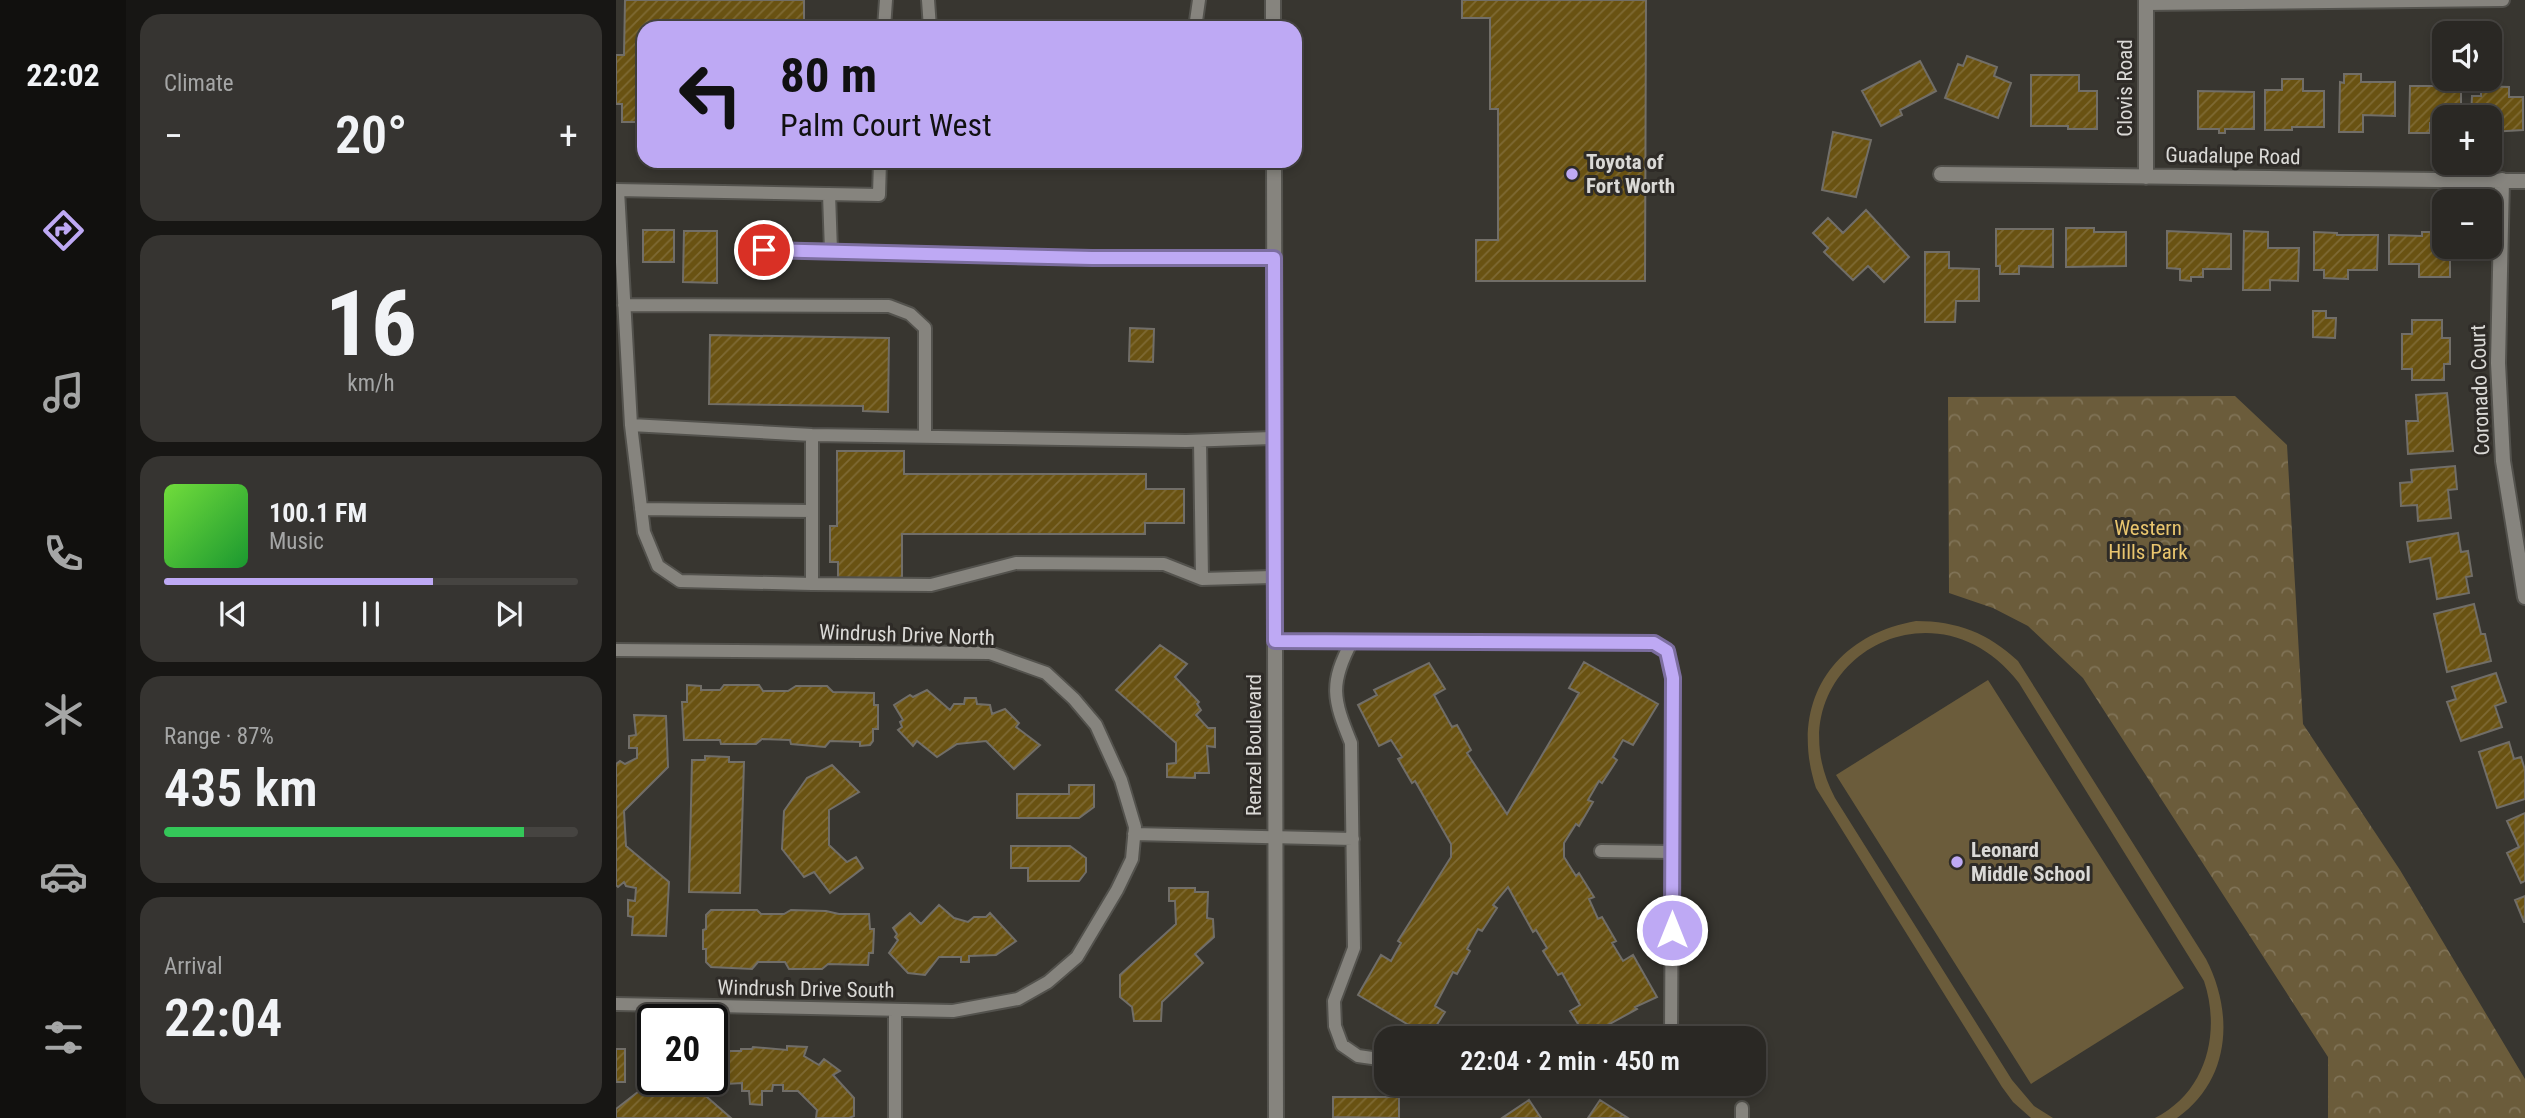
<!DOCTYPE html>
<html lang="en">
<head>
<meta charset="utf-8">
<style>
  :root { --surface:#2a2824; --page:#363431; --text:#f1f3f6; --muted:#a5a6a6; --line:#464441; --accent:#bea9f4 }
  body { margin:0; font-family:"Roboto Condensed",sans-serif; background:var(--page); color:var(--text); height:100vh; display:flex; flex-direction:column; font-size:26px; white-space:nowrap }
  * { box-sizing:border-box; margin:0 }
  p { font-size:23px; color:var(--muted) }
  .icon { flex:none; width:38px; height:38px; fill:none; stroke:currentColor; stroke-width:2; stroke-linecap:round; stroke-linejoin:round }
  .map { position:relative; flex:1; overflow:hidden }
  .drawer { display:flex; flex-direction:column; gap:14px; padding:14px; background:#171614; width:490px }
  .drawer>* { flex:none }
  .banner { position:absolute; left:21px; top:21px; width:665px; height:147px; border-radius:21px; box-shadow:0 4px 10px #0003,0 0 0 2px var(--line); background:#bea9f4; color:#111; overflow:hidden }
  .controls { position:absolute; left:1816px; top:21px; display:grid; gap:14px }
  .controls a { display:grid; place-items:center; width:70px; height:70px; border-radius:14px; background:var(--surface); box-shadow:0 4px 10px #0003,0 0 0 2px var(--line); font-size:35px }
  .speed { position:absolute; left:21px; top:1004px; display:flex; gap:14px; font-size:35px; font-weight:700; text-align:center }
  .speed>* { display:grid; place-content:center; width:91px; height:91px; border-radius:50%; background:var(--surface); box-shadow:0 4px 10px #0003,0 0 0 2px var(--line); line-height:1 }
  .speed .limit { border:4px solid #111; border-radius:10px; background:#fff; color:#111 }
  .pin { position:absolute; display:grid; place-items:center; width:60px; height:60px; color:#fff; margin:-30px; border:4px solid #fff; border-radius:50%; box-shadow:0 2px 7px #0007 }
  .me { position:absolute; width:77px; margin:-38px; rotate:0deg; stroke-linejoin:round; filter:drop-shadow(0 0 5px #0008) }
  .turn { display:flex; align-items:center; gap:24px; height:147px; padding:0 28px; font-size:32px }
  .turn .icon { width:91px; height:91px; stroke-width:2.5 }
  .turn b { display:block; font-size:49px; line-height:60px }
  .big { font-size:52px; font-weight:600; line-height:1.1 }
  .drawer .tile { flex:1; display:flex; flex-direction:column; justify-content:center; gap:10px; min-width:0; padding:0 24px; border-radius:21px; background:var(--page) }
  .drawer .dial { align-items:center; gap:0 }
  .dial b { font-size:91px; line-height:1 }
  .song { display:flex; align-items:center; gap:21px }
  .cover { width:84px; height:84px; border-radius:10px; background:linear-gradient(135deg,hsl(100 70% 55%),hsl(130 70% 35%)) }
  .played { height:7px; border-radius:4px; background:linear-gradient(90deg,var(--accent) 65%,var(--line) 65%) }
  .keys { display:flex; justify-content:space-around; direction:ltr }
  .heat { display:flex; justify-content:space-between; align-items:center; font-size:38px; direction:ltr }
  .charge { height:10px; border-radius:5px; background:linear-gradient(90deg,#34c759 87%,var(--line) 0) }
  .trip { position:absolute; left:758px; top:1026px; width:392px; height:70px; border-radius:21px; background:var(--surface); box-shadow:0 4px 10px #0003,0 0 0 2px var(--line); font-weight:600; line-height:70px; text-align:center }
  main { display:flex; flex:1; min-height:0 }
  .tab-bar { display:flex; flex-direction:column; width:126px; justify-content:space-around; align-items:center; background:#11100e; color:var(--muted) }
  .tab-bar .icon { width:49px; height:49px }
  .tab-bar .selected { color:var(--accent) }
  .tab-bar b { font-size:32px; color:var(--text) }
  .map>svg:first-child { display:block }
</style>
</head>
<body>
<main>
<nav class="tab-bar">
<b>22:02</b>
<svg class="icon selected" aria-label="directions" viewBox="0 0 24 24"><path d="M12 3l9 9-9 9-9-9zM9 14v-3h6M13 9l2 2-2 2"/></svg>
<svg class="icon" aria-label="music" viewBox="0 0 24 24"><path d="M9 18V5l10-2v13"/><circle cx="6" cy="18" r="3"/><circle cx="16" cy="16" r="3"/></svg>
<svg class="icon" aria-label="phone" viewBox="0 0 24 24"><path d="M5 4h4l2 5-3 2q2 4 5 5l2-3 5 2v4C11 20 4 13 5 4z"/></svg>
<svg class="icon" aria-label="climate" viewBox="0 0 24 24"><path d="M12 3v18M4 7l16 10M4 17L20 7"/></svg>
<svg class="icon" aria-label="car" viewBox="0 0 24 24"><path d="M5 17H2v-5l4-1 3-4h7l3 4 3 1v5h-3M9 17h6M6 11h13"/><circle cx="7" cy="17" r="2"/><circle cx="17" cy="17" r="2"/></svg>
<svg class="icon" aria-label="filters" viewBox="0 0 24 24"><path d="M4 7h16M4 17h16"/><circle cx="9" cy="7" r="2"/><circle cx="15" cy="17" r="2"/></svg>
</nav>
<section class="drawer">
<div class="tile"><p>Climate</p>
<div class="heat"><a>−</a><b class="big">20°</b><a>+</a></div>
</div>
<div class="tile dial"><b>16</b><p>km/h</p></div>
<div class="tile">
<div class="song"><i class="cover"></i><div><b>100.1 FM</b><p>Music</p></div></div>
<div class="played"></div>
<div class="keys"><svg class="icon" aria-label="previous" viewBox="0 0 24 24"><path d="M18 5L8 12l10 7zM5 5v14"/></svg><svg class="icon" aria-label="pause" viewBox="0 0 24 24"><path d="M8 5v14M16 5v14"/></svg><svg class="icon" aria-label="next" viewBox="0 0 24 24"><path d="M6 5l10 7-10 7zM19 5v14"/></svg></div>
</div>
<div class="tile"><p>Range · 87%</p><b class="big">435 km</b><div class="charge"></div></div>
<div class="tile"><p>Arrival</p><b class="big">22:04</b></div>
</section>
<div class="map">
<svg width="1909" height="1118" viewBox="0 0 1909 1118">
  <defs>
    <pattern id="forest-crowns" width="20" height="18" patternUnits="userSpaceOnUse" patternTransform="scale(1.75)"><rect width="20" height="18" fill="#6b5c3b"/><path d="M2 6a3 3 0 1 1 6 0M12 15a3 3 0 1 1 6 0" fill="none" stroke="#807357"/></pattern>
    <pattern id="building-hatch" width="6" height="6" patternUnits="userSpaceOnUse" patternTransform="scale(1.75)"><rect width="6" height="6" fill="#695212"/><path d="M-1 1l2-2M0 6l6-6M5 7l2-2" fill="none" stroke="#7e6a34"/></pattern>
  </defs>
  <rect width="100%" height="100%" fill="#383630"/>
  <path fill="#6b5c3b" d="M1300,621C1341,621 1372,633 1402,661L1590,959C1618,1013 1615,1080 1561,1118H1539C1591,1092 1605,1032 1588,981L1403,683C1314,568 1152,671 1219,798L1396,1080L1418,1106L1437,1118H1415L1397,1102L1386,1087L1200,788C1173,706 1214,636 1300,621Z
    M1372,680L1568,988L1415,1084L1220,775Z"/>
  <path fill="url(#forest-crowns)" d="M1619,396L1671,445L1687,724L1784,870L1909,1079V1118H1712V1057L1467,678L1412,626L1377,608L1333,593L1332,397Z"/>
  <path fill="url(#building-hatch)" stroke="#716e68" stroke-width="2" d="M9,0H188V28H28V122H6V104H0V55H8Z
    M846,0H1030L1029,281H860V240H882V109H874V18H846Z
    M1351,56L1381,67L1378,76L1395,83L1382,118L1329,98L1342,64L1347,66Z
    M1304,61L1320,91L1284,110L1286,115L1265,126L1246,91Z
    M1728,74H1745V82H1779V116L1747,115V132H1723L1724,82L1728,83Z
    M1415,75H1463V91H1481V129H1452V126H1415Z
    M1666,79H1687V91H1708V127H1676V130H1649V90H1666Z
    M1794,86H1845V117H1829V123H1814V133H1793Z
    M1865,86L1893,87V97H1907V130L1874,132V117H1855L1856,96H1865Z
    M1582,91L1638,92V129H1609V133H1603V129H1582Z
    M1217,132L1255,140L1240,197L1206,190Z
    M1250,210L1293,257L1268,282L1252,266L1237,280L1208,252L1212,248L1197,233L1212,218L1227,233Z
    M1450,228H1478V232H1510V266L1450,267Z
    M1380,229H1437V267L1403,266V274H1384V266H1380Z
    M27,230H58V262H27Z
    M68,231H101V283L67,282Z
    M1551,231L1615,234V269H1587V277H1575V281L1564,280V269L1551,268Z
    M1628,231L1652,232V248H1683L1682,281L1654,280V290H1627Z
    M1698,232L1721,233V235H1762L1761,270H1732V279L1708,278V270H1698Z
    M1806,232H1829V247H1834V277H1803V264H1773V235L1806,236Z
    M1309,252H1333V268L1363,269V301H1340L1339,322H1309Z
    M1697,311H1710V318H1720L1719,338L1697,337Z
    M1796,320H1826V338H1834V364H1828V380H1796V369H1786V334H1796Z
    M514,328L538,329L537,362L513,361Z
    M94,335L273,338L272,412L247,411V406L93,404Z
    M1831,393L1837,451L1792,454L1790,421H1802L1800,395Z
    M221,451H288V474H530V489H568V523H529V534H286V581H222V562H214V526H221Z
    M1839,466L1841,489L1832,490L1835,518L1802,521L1801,505L1785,506L1784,483L1796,482L1795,470Z
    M1842,533L1845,552L1852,551L1856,576L1850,577L1853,593L1821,599L1814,558L1794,562L1791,542Z
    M1858,604L1865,634H1869L1875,661L1831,672L1818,614Z
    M544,645L571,664L559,677L583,702L581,704L585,710L580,715L592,728H599V747L591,746L593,773H579V778L551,777V764L560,763V743L500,690Z
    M968,662L1042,704L1017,745L1007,740L997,757L1001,760L986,783L983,781L972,800L977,802L963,826L960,824L948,843V857L960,876L963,873L978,897L973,899L982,919L986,917L1000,941L996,943L1007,961L1017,955L1041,997L1019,1007L1021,1009L970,1037L954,1011L964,1005L946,973L942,975L927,951L931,948L920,930L917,932L892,887L877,905L881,908L866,931L862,929L851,949L854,951L841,974L837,972L819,1006L829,1012L813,1037L742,995L765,955L775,961L785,943L782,941L835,857V844L799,781L796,783L782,759L786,757L775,740L763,746L742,705L761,695L758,690L813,663L829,689L818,695L836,727L841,725L855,750L851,753L891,814L963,693L953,688Z
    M1880,673L1890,702L1879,706L1886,727L1845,741L1831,702L1840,699L1836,687Z
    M71,685L85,686V690H104L108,685H143L147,691H172L180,686H211L217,692L258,693V705H262V729H257V741L254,745L244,746V742L214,741L209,747L175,744L174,740L146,739L140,744H105L104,740H68L66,702H71Z
    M311,690L334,710L338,704H348L349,698H360L361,704L374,705L376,714L389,709L403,723L400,727L424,745L398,769L370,741L341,744L321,757L301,741L297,746L282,730L286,727L284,722L287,720L278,705L294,695L297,697Z
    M18,715L50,716L52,767L8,811L10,846L53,882L50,936L16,935L17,917L12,916V900L19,901L20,888L10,886L8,882L2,887L0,885V764L4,761L9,764L21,758V748H13V736L20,735Z
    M1893,742L1898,759L1905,757L1909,770V799L1881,808L1863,752Z
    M89,756L113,757V762H128L124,893L73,892L76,760H89Z
    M216,765L243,792L213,810V845L231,862L240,857L247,868L214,893L198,872L188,877L166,849L168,811L191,778Z
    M453,785H478V807L463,818H401V794H453Z
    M1909,813V881L1905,883L1891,853L1903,847L1891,821Z
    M395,846H454L470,858V872L463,881H412V868H395Z
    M553,888H579V892H592L591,918L597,919L598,937L579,954L587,963L546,1002L545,1021H518L516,1007L504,997V975L560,924L559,901H553Z
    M1909,896V922H1908L1899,900Z
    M323,905L338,918L352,922L358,917H370L374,913L400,941L380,955L353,956V962H345V957H323L309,975L292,973L273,953L282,940L279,937L281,934L277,928L294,913L305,924Z
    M95,910H141L145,914H168L175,910L210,911L223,914H253L254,929H258L257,953H253L252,965L212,964L206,969H173L169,962H142L136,969L95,967L90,962V949H87V930L90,929V915Z
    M171,1046L191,1047L188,1056L203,1065L208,1059L224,1071L217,1075L238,1098V1116L233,1118H200L201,1110L182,1091H167V1085H157L156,1091H146V1105L134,1104L133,1091H126V1083L110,1084L111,1051H125V1049H136L137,1047L171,1050Z
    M0,1049H9V1082H0Z
    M36,1081L76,1084L115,1118H0V1109Z
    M717,1097H783V1118L717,1117Z
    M913,1100L925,1118H886Z
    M984,1100L1012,1118H972Z"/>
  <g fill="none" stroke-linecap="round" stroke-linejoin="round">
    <defs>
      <path id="service" d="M312,0L314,28
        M1530,4L1887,0
        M268,28L270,0
        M579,28L583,0
        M0,190L263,195L264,161
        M2,190L15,425L196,435L570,441L659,438
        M213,194L215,251
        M148,249L476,258H658
        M8,305L273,306L294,314L309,328V436
        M15,425L28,532L42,566L64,581L196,584
        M196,435V584L315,585L400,563L548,564L586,579L659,577
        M584,441L586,579
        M25,509L196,511
        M659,641H736
        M0,650L374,653L430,673L458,699L480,725L505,780L519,827L516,859L501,890L461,957L432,982L402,999L337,1011L0,1004
        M518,834L737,839
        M985,851L1056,852
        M279,1010V1118
        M770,1060L742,1056L726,1045L719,1026L718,1001L738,948L735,743C717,699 713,684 736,641L1038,643L1051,651L1057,678L1055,1034L1053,1038
        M1126,1108V1118"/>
      <path id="minor" d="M1325,174L1909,181
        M1530,177V0
        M1886,180L1882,363L1887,461L1909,597"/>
      <path id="tertiary" d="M657,0V28
        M658,161L660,1118"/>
    </defs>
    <use href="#service" stroke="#53524d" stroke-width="16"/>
    <use href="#minor" stroke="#53524d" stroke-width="18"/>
    <use href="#tertiary" stroke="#53524d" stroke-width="18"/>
    <use href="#service" stroke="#86847e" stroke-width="12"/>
    <use href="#minor" stroke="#86847e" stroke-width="14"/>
    <use href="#tertiary" stroke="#86847e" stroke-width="14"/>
  </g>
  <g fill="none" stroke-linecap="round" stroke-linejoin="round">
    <defs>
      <path id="route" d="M148,250L476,258H658L659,641L1038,643L1051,651L1057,678L1056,930"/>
    </defs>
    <use href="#route" stroke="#7c6e9f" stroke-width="18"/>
    <use href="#route" stroke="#bea9f4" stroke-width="12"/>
  </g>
  <g fill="#bea9f4" stroke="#2e2b27" stroke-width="2.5">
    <circle cx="956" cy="174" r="7"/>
    <circle cx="1341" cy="862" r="7"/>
  </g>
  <g text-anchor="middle" stroke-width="6" stroke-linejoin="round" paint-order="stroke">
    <g font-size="21" fill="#dad9d6" stroke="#2e2b27">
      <text transform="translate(1509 88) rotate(-90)" y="7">Clovis Road</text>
      <text transform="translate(1617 156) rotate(1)" y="7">Guadalupe Road</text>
      <text transform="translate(1864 390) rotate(-92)" y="7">Coronado Court</text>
      <text transform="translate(291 635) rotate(2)" y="7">Windrush Drive North</text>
      <text transform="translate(638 745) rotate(-90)" y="7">Renzel Boulevard</text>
      <text transform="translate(190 989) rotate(1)" y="7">Windrush Drive South</text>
    </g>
    <g font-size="21" font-weight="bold" fill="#dad9d6" stroke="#2e2b27" text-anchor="start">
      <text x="970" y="169">Toyota of<tspan x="970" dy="24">Fort Worth</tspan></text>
      <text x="1355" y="857">Leonard<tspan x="1355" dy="24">Middle School</tspan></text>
    </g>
    <g font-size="21" fill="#e9c56e" stroke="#2e2b27">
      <text x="1532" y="535">Western<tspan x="1532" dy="24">Hills Park</tspan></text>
    </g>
  </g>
</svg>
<div class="controls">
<a><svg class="icon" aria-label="sound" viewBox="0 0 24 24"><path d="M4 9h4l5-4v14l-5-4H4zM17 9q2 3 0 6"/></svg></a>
<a>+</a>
<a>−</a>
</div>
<div class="speed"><div class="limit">20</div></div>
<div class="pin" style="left:148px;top:250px;background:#d93025"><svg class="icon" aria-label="arrive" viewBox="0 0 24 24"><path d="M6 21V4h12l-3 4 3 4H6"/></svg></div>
<svg class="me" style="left:1056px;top:930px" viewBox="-20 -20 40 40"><circle r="17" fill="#bea9f4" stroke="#fff" stroke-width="3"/><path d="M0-11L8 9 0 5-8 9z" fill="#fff"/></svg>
<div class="trip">22:04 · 2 min · 450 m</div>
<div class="banner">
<div class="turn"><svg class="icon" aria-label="left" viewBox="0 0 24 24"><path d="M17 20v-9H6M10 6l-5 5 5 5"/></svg><div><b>80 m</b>Palm Court West</div></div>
</div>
</div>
</main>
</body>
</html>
